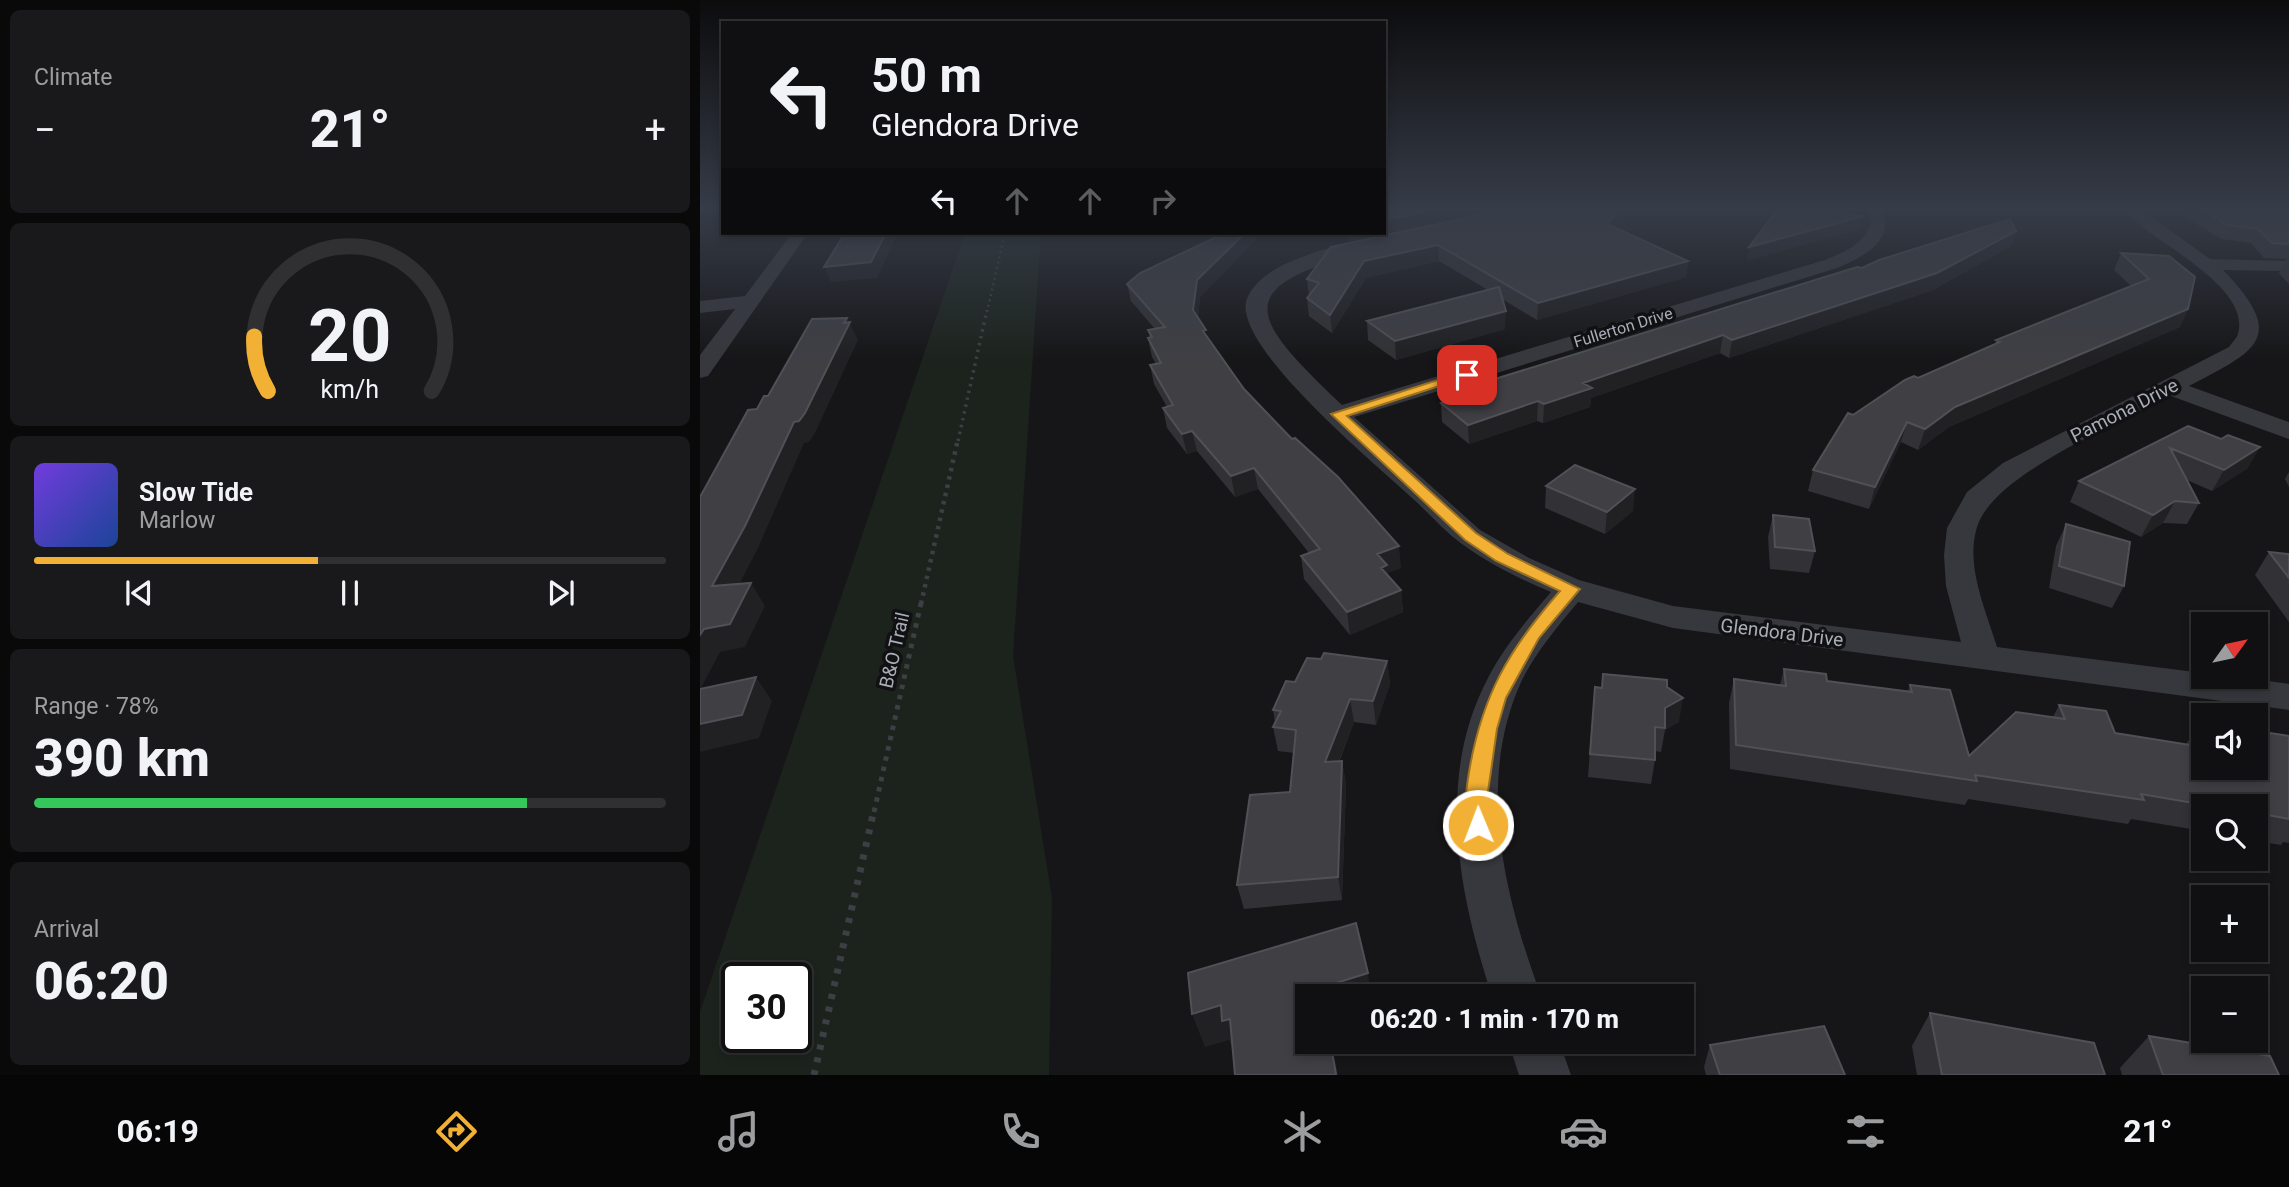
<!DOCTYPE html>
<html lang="en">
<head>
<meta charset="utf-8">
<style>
  :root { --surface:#101012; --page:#19191b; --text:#f1f3f6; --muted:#9c9d9f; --line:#303032; --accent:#f2b134 }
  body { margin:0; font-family:Roboto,sans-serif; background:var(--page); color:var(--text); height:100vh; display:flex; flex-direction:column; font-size:26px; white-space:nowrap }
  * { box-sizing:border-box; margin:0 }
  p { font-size:23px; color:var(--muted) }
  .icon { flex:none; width:38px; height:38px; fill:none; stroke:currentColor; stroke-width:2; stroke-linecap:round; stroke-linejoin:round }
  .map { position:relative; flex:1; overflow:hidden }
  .sheet { display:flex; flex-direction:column; gap:10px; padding:10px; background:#09090a; width:700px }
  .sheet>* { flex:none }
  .banner { position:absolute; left:21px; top:21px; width:665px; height:214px; border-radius:0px; box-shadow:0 4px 10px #0003,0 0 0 2px var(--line); background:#101012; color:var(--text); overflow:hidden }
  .needle { width:46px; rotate:57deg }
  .fabs { position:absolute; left:1491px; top:612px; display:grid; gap:14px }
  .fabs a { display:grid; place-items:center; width:77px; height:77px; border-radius:0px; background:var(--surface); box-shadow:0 4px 10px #0003,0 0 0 2px var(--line); font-size:35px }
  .speed { position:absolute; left:21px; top:962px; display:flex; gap:14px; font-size:35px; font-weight:700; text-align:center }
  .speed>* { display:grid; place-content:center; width:91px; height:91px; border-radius:50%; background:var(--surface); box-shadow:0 4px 10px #0003,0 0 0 2px var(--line); line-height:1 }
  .speed .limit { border:4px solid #111; border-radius:10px; background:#fff; color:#111 }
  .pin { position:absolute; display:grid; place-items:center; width:60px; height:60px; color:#fff; margin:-30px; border-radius:14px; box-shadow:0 4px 10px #0006 }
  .me { position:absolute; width:77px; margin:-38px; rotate:359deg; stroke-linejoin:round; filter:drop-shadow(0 0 5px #0008) }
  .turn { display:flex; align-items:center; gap:24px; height:147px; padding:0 35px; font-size:32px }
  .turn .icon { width:91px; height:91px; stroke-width:2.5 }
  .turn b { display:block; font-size:49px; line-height:60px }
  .lanes { display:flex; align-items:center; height:66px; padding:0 35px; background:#0003; justify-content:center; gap:35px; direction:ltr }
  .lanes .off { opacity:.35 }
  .big { font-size:52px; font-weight:800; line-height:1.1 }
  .sheet .widget { flex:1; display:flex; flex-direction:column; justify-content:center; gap:10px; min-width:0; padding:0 24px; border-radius:10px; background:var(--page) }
  .sheet .dial { align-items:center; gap:0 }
  .dial svg { height:182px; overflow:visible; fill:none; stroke:var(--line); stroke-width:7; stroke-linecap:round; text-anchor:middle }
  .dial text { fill:var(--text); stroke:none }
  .song { display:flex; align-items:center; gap:21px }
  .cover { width:84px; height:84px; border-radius:10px; background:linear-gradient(135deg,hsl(260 70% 55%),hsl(220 70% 35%)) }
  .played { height:7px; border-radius:4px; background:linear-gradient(90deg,var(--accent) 45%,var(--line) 45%) }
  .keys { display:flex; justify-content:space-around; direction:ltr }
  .heat { display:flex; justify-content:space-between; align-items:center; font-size:38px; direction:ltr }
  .charge { height:10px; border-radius:5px; background:linear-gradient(90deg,#34c759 78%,var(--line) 0) }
  .trip { position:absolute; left:595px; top:984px; width:399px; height:70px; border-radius:0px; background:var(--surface); box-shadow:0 4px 10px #0003,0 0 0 2px var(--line); font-weight:800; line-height:70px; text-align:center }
  .menu { display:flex; height:112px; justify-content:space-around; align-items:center; background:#060607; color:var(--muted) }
  .menu .icon { width:49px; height:49px }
  .menu .current { color:var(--accent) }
  .menu b { font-size:32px; color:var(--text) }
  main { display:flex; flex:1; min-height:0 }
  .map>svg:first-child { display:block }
</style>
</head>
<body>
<main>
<section class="sheet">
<div class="widget"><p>Climate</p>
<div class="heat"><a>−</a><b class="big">21°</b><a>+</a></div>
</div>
<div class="widget dial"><svg viewBox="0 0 100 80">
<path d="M14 69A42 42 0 1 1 86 69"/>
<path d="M14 69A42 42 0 0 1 8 45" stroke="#f2b134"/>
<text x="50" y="56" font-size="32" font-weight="700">20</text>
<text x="50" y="72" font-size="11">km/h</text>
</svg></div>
<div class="widget">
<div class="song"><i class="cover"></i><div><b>Slow Tide</b><p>Marlow</p></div></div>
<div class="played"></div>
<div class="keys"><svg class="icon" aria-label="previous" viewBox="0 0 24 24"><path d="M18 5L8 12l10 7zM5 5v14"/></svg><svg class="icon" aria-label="pause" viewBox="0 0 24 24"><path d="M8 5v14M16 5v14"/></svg><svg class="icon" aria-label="next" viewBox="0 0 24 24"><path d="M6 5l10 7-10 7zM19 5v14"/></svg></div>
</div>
<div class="widget"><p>Range · 78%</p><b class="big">390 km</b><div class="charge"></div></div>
<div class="widget"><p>Arrival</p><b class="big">06:20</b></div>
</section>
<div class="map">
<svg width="1589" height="1075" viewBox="0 0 1589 1075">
  <rect width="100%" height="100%" fill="#161618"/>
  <path fill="#1c231d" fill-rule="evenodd" d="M265,233H341L313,656L352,898L349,1075H0V1012ZM37,978H96V1038H37Z"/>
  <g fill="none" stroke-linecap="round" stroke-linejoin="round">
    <path stroke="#3d3f44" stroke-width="2.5" stroke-dasharray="2 3.5" stroke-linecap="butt" d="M287,312L305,233"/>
    <path stroke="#3d3f44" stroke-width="3.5" stroke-dasharray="2.5 4.5" stroke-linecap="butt" d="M258,441L287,310"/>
    <path stroke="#3d3f44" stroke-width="4.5" stroke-dasharray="3.5 5" stroke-linecap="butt" d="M221,604L258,439"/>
    <path stroke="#3d3f44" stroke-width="5" stroke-dasharray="4.5 6" stroke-linecap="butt" d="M174,812L221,603"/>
    <path stroke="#3d3f44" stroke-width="7" stroke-dasharray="5 8" stroke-linecap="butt" d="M114,1075L174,810"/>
    <path fill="#37383d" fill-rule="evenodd" d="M1166,210H1182C1195,241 1163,257 1137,268L654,417L780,530L829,558L879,580L973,606L1261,642L1246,586L1244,555L1247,528L1267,492L1303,463L1529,347C1531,344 1537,338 1538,334C1552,285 1448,240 1424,210H1442L1510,259L1589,261V271L1523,270C1589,338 1556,351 1489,386L1589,422V439L1471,396C1422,422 1293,474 1277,527C1265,566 1286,610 1297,647L1503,673V677H1539L1589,684V710L973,628L878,602C858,626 836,652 822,680C775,782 805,897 841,996H792C759,895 735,778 788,678C804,646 828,619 851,592C820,579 789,564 762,544C744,531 728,512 711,497C672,461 554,363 546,312C542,291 567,273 583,265C602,256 650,238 670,243L673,247L670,251C528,286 548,316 642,405L1125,260C1144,252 1164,245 1171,223Z
      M92,233H108L8,376L0,378V355L35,309L0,313V301L45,296Z
      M808,1041H859L871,1075H819Z"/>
  </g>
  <path fill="#323236" d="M803,210H929L915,228L988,261L986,277L837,320L802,299L805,329L696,360L668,340L667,321L788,290L739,261L666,278L632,333L609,316L607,298L609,296L607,279L648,244L646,233H684Z
    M1474,210H1589V284L1579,273L1586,259L1564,258L1551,243L1521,239Z
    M525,233H556L557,238L500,297L498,318L507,338L544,389L701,568L687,573L701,590L703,612L650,635L604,579L601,556L609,553L558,489L535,497L497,451L487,454L467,428L463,408L467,407L454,384L450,365L456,364L452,357L448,338H450L448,330L455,329L431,301L427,284Z
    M1311,246L1233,290L1029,358L1020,353L963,373L891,398L890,407L843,423L837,421L769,444L742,422L741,403L753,399V392L1162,268Z
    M1421,253L1488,309L1480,327L1249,427L1218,450L1201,442L1169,509L1108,491L1113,470L1153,415L1218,378L1295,345L1296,340L1431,286L1414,270Z
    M1488,426L1548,468L1512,491L1487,480L1499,503L1487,524L1463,523L1441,537L1370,502L1379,481Z
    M1589,472V487L1585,479Z
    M846,486L933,511L905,534L845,508Z
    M1073,515L1115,551L1109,573L1070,569L1068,537Z
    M1366,524L1424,586L1412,608L1349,588L1356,546Z
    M1569,552L1589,554V622L1555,575Z
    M621,659L687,661L690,684L676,725L654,722L639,762L642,761L646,785L642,900L544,909L537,885L590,792L594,753L578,751L573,727L575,723L573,710Z
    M1084,669L1127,681L1208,691L1210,685L1269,756L1353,717L1359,705L1415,733L1486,744L1501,723H1503V768L1589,736V843L1583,842L1581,845L1556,841V807H1503V831L1431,819L1428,824L1268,799L1265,805L1030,769L1029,703L1034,679L1080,685Z
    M967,687L979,722L965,730L961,752L955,751V760L951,784L888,777L893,710L902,688Z
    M1230,1013L1405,1075H1217L1212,1046Z
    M1449,1036L1463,1075H1422L1420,1068Z
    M1010,1045L1145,1075H1006L1004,1067Z"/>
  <path fill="#212124" d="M735,210H802L648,244L646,233H684V220Z
    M919,210H929L906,240L907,224Z
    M1164,216L1160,229L1047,261L1049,247Z
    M1316,231L1311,246L1233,290L1029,358L1032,340Z
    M186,233H198L177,278L131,282L124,267Z
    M545,233H556L557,238L500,297L497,328L493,310L497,280Z
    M738,245L739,261L666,278L632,333L630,315L664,261Z
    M988,261L986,277L837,320L838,303Z
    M1488,309L1480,327L1249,427L1218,450L1225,429L1255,407Z
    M806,311L805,329L696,360L695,341Z
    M147,318L158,340L115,433L109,442L104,443L58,548L27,608L12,586Z
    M1023,335L1020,353L891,398L890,407L843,423L844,404L883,383Z
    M838,401L837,421L769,444L768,425Z
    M1207,422L1201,442L1169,509L1175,487Z
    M492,431L497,451L487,454L482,434Z
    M1560,447L1548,468L1512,491L1524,470Z
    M554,468L558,489L535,497L531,476Z
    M935,489L933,511L905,534L907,512Z
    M1475,501L1463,523L1441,537L1453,515Z
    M699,546L701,568L687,573L689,588L677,554Z
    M51,583L65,606L45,647L20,652L0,690V635L4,629Z
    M701,590L703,612L650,635L647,612Z
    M687,661L690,684L676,725L673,701Z
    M56,677L72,701L59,738L0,752V724Z
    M983,698L979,722L965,730V708Z
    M650,699L654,722L629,786L625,762Z
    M642,761L646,785L642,900L638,877Z
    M668,973L671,996H622L620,988Z
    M521,1005L530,1019L534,1053L529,1040L505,1047L492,1014Z
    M630,1041H631L638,1075H634Z"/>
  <path fill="#3f3f44" stroke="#4f5156" stroke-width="2" d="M684,210H735L684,220Z
    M803,210H919L907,224L988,261L838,303L738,245L664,261L630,315L607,298L619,283L607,279L631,247Z
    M1077,210H1119L1164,216L1049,247Z
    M1503,210H1589V244L1572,243L1558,229L1527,225Z
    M1310,219L1316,231L1237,273L1032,340L1023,335L883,383L892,388L844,404L838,401L768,425L741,403L759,397L753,392L1157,267L1162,268L1179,260Z
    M145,233H186L171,262L124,267Z
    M525,233H545L497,280L493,310L506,330L503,331L544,389L592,439L595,438L638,477L699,546L677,554L687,565L681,568L701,590L647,612L601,556L620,549L554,468L531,476L492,431L482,434L463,408L473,405L450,365L461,363L448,338L452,337L448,330L465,327L427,284L440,273Z
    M1421,253L1469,256L1495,277L1488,309L1255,407L1225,429L1207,422L1175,487L1113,470L1148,413L1153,415L1205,380L1214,376L1218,378L1300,342L1296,340L1449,279Z
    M799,287L806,311L695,341L667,321Z
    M147,318L144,323L150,322L105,413L99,421L94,422L45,526L12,586L51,583L30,624L4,629L0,635V497L48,410L57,409L64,396H68L112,319Z
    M1488,426L1521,439L1528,435L1560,447L1524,470L1470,448L1499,503L1475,501L1453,515L1379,481Z
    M875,465L935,489L907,512L846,486Z
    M1073,515L1109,519L1115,551L1075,547Z
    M1366,524L1430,542L1424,586L1359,566Z
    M1569,552L1589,554V578Z
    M624,653L687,661L673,701L650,699L625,762L642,761L638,877L537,885L550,795L590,792L596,730L573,727L581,711L573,710L586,681L595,682L607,658L621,659Z
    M1084,669L1126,674L1127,681L1212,692L1210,685L1250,690L1269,756L1316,712L1365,719L1359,705L1406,711L1415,733L1503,747V768H1556V731L1589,736V819L1556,813V807H1517L1441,794L1444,800L1275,775L1277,781L1036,745L1034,679L1086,686Z
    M903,674L967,680V687L983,698L965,708V728L955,727V760L890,754L895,687L902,688Z
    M56,677L42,715L0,724V689Z
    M656,923L668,973L620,988L622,996H607V1041H630L636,1074L634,1075H535L530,1019L522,1021L521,1005L492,1014L488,973Z
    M1230,1013L1394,1043L1405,1075H1242Z
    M1124,1026L1145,1075H1020L1010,1045Z
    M1449,1036L1570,1056L1579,1075H1463Z"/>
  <linearGradient id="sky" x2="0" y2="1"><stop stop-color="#0c0c0d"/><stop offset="0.58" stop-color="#363c48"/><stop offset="1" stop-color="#363c48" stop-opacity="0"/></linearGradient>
  <rect width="1589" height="360" fill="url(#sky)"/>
  <path fill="#f2b134" stroke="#9d7322" stroke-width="2" d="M763,372L773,375L647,416L776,533L808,554L880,589L839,638L806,698L797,729L791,771L787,798L789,825L786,831L778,834L770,831C762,814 766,791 769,772C782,695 809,649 860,591L796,561L765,540L631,414Z"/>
  <g text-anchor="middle" stroke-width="7" stroke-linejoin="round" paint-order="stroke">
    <g font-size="16" fill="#a8adb8" stroke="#111113">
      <text transform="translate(923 327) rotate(-17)" y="6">Fullerton Drive</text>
    </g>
    <g font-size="19" fill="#a8adb8" stroke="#111113">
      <text transform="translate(1424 410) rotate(-27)" y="7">Pamona Drive</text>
      <text transform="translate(1082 632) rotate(7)" y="7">Glendora Drive</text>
      <text transform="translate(194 650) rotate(-77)" y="7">B&amp;O Trail</text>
    </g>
  </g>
</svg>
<div class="fabs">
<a><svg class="needle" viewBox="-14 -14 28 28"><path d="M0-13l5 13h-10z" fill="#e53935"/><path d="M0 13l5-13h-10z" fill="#9c9d9f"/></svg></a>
<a><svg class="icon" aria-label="sound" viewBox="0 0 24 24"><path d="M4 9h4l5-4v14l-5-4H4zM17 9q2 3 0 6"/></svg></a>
<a><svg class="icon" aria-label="search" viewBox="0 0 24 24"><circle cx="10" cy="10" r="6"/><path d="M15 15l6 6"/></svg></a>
<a>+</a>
<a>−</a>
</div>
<div class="speed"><div class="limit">30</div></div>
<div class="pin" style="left:767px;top:375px;background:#d93025"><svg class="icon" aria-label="arrive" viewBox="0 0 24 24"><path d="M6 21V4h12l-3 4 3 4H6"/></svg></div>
<svg class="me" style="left:778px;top:825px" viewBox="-20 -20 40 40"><circle r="17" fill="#f2b134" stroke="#fff" stroke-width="3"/><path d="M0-11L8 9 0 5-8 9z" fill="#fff"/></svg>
<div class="trip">06:20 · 1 min · 170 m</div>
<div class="banner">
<div class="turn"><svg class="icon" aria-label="left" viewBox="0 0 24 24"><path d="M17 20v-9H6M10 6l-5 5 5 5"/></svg><div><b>50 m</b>Glendora Drive</div></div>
<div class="lanes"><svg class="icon" aria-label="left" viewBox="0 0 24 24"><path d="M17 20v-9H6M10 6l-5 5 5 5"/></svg><svg class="icon off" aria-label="ahead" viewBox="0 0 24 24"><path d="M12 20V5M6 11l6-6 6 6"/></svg><svg class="icon off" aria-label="ahead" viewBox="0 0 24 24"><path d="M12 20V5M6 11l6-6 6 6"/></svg><svg class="icon off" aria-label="right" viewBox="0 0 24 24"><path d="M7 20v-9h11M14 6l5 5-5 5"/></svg></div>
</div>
</div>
</main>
<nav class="menu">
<b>06:19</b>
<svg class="icon current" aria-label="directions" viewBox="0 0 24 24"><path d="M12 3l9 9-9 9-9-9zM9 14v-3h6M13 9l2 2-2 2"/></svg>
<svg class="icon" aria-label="music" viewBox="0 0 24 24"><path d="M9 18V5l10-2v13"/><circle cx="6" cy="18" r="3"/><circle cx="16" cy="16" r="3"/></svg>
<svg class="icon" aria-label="phone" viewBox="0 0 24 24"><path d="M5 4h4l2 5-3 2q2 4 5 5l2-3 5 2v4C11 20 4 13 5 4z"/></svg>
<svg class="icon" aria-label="climate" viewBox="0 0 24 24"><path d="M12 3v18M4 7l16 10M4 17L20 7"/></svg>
<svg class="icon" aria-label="car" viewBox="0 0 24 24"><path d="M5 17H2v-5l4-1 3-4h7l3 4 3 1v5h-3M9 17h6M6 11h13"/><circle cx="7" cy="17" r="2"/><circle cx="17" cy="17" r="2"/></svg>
<svg class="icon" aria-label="filters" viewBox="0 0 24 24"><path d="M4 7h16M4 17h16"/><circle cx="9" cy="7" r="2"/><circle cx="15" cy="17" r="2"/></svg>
<b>21°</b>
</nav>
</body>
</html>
